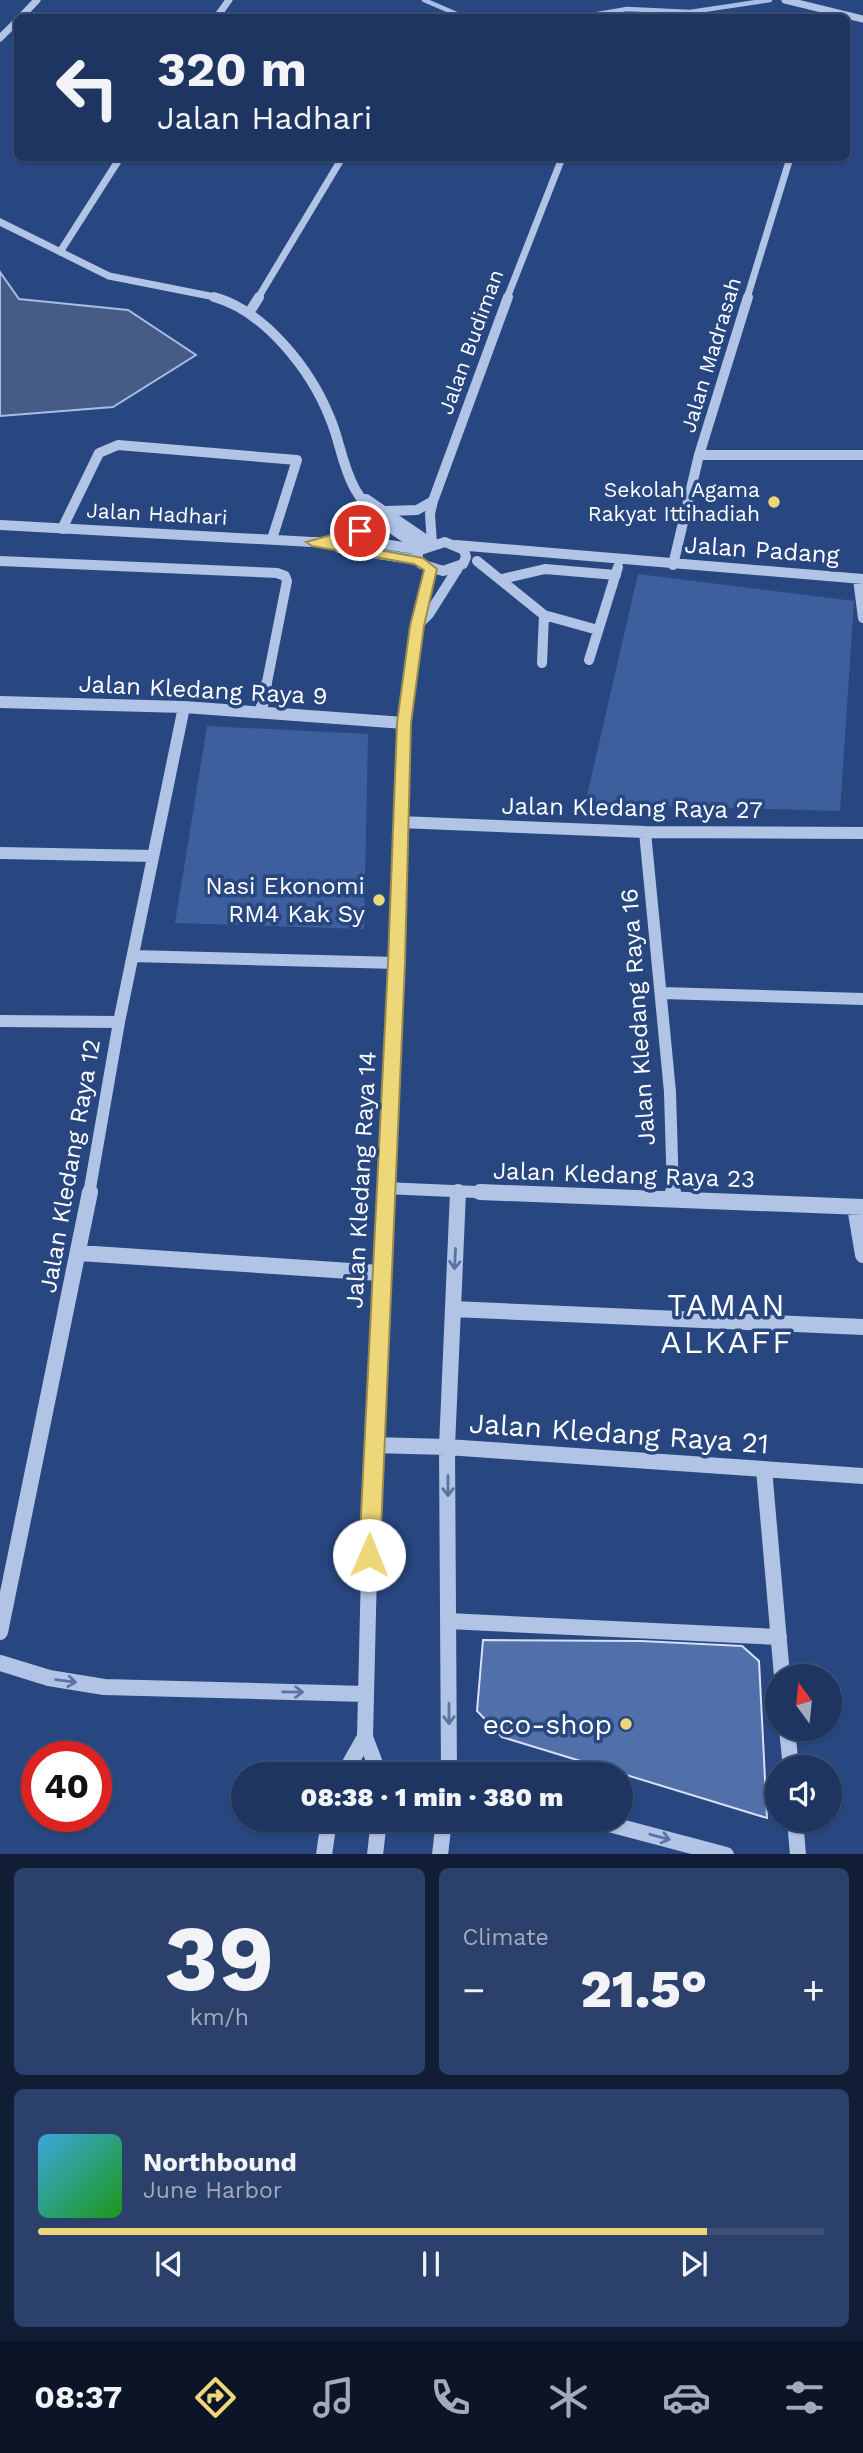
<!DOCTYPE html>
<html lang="en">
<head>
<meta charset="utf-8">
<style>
  :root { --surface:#1e3561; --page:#2b406a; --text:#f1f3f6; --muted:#a1abbd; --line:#3c5076; --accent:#edd778 }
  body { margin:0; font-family:"Work Sans",sans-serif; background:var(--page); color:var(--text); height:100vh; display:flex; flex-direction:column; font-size:26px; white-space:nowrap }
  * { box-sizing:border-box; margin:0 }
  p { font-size:23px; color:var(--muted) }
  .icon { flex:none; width:38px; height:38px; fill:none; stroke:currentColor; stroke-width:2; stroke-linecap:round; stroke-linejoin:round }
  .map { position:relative; height:1854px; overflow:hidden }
  .details { display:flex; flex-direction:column; gap:14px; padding:14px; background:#101d35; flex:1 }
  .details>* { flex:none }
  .hud { position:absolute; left:14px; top:14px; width:836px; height:147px; border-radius:10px; box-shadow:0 2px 5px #0004,0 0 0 2px var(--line); background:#1e3561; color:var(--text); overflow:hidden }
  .needle { width:46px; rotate:345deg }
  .fabs { position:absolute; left:765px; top:1664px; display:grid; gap:14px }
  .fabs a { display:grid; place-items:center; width:77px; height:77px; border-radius:50%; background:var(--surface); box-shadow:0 2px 5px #0004,0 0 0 2px var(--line); font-size:35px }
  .speed { position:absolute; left:21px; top:1741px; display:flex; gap:14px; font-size:35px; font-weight:700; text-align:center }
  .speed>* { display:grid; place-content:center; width:91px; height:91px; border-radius:50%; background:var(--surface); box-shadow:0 2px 5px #0004,0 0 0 2px var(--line); line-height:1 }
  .speed .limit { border:10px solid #d22; background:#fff; color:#111 }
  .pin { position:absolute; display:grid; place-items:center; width:60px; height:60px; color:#fff; margin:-30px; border:4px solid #fff; border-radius:50%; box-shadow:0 2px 7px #0007 }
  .me { position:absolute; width:77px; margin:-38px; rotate:1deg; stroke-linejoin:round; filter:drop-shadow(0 0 5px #0008) }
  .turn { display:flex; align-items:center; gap:24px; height:147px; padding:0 28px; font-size:32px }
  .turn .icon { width:91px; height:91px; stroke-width:2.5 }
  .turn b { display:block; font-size:49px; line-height:60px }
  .big { font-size:52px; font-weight:800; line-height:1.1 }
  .details .card { flex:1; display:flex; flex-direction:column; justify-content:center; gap:10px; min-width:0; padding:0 24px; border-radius:10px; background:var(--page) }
  .details .dial { align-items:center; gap:0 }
  .dial b { font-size:91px; line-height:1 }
  .song { display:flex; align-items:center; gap:21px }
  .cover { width:84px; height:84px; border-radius:10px; background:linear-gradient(135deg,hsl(200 70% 55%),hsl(120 70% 35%)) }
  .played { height:7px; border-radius:4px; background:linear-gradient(90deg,var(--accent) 85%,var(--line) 85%) }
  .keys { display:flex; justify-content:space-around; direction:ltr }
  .heat { display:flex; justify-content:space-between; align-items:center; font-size:38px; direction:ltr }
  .details .tiles { flex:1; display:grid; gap:14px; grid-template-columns:1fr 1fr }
  .card:last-child { grid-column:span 2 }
  .trip { position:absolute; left:231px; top:1762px; width:402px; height:70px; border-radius:35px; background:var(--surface); box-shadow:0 2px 5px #0004,0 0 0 2px var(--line); font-weight:800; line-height:70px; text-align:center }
  .menu { display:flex; height:112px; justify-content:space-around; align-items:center; background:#0c1527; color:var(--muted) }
  .menu .icon { width:49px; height:49px }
  .menu .on { color:var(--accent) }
  .menu b { font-size:32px; color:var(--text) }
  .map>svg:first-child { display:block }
</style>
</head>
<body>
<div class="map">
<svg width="863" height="1855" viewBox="0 0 863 1855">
  <rect width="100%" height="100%" fill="#284781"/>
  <path fill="#3d5f9e" d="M638,574L854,601L840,811L585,804Z
    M207,726L368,734L364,929L175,923Z"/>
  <path fill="#465c86" stroke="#a6bde6" stroke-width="2" d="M0,272L19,299L128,310L196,355L113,407L0,416Z"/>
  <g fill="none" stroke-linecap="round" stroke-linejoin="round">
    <path stroke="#a6bde6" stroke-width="4.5" d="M424,0L466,18
      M575,18L627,9L690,12L770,0"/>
  </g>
  <path fill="#5170aa" stroke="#d4e0f5" stroke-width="2" d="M483,1640L641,1641L742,1646L759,1661L767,1818L502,1737L477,1711Z"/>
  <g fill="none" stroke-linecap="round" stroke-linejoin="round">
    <path stroke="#b1c4e6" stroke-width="7" d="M785,0L863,19
      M20,18L37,0
      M216,18L229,0
      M0,38L18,20
      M0,222L109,276L220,298
      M60,252L120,158
      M258,298L342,158
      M507,298L562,158
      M747,298L790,158"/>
    <path stroke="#b1c4e6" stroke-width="10" d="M214,297C265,311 311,370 330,418C340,441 342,466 355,489C370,516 396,533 423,548
      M249,313L259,297
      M699,455H863
      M366,499L432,544
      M387,511L417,510L433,501
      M0,525L312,542H371L415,549
      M62,529L99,453L118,445L297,460L272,539
      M340,539L364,527L374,515
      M445,542L464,550L466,557L463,564L443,571L421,564L417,556L420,550Z
      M432,544L430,514L433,501L508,297
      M456,545L863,579
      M339,548L418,560
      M0,561L277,573L285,576L287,581L266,687
      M477,561L544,615L598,630
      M673,565L699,455L748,297
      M502,579L545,569L616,575
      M858,579L863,618
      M417,626L429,614L458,568
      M589,660L618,567
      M542,663L544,615
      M409,687L417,626L431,569"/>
    <path stroke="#b1c4e6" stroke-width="12" d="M0,702L184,707L404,723
      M261,712L266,685
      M400,822L645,832L863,833
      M645,832L670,1092L673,1194
      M0,853L152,856
      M133,956L397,963
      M662,993L863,999
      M0,1021L119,1022
      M384,1188L524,1194
      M89,1194L119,1022L184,707
      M385,1194L397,963L404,723L409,685"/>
    <path stroke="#b1c4e6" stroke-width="16" d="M480,1192L863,1207
      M673,1192V1199
      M855,1207L863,1255
      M79,1253L380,1273
      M453,1309L863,1327
      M372,1445L447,1447L863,1476
      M764,1469L782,1676
      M448,1621L779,1637
      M0,1632L90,1192
      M0,1663L49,1678L104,1687L366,1694
      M787,1729L791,1768
      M344,1774L365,1737
      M379,1774L365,1737L372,1445L385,1192
      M449,1774L447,1447L458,1192
      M594,1820L726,1855
      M795,1820L798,1855
      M324,1855L329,1820
      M375,1855L379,1820
      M440,1855L444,1820"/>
  </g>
  <defs><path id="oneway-shaft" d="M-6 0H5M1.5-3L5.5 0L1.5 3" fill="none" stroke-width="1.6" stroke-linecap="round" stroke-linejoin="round" transform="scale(1.75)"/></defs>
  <g stroke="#5873a4">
    <use href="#oneway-shaft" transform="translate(455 1259) rotate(93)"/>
    <use href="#oneway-shaft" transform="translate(448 1486) rotate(90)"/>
    <use href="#oneway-shaft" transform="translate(66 1681) rotate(8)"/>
    <use href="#oneway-shaft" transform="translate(293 1692) rotate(1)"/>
    <use href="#oneway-shaft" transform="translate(449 1714) rotate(90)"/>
    <use href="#oneway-shaft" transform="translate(660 1837) rotate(15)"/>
  </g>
  <path fill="#edd778" stroke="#9a8c4e" stroke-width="2" d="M360,527L365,528V533L339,543L423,558L437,569L424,626L411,723L405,963L380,1555L377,1562L369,1565L362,1562L359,1555L388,963L397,723L410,626L424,570L414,564L312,546L306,542Z"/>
  <g fill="#edd778" stroke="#284781" stroke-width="2.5">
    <circle cx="774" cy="502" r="7"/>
    <circle cx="379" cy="900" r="7"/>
    <circle cx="626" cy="1724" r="7"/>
  </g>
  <g text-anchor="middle" stroke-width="7" stroke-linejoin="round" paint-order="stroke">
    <g font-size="21" fill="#fff" stroke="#284781">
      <text transform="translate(471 342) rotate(-70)" y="7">Jalan Budiman</text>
      <text transform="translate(711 355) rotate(-73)" y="7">Jalan Madrasah</text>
      <text transform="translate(157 514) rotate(3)" y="7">Jalan Hadhari</text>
    </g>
    <g font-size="21" fill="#fff" stroke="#284781" text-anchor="end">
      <text x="760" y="497">Sekolah Agama<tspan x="760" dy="24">Rakyat Ittihadiah</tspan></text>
    </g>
    <g font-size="24" fill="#fff" stroke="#284781">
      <text transform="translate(762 550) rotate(4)" y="8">Jalan Padang</text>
      <text transform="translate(203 690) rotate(3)" y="8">Jalan Kledang Raya 9</text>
      <text transform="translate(632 808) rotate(1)" y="8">Jalan Kledang Raya 27</text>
      <text transform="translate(638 1017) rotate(-94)" y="8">Jalan Kledang Raya 16</text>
      <text transform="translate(70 1166) rotate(-80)" y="8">Jalan Kledang Raya 12</text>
      <text transform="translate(624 1175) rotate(2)" y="8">Jalan Kledang Raya 23</text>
      <text transform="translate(361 1180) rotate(-87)" y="8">Jalan Kledang Raya 14</text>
    </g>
    <g font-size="24" fill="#fff" stroke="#284781" text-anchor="end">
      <text x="365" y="894">Nasi Ekonomi<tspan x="365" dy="28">RM4 Kak Sy</tspan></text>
    </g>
    <g font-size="28" fill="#fff" stroke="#284781">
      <text transform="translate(619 1433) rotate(4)" y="10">Jalan Kledang Raya 21</text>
    </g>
    <g font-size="28" fill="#fff" stroke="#284781" text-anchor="end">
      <text x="612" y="1734">eco-shop</text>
    </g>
    <g font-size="32" letter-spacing="2" fill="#fff" stroke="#284781">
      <text x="727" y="1316">TAMAN<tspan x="727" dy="37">ALKAFF</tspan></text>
    </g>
  </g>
</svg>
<div class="fabs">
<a><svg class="needle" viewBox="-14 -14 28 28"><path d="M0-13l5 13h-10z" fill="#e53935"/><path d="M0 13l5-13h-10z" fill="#a1abbd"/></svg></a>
<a><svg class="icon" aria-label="sound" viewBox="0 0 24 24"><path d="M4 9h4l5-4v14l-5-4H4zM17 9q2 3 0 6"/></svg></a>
</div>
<div class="speed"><div class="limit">40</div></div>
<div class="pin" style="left:360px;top:531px;background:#d93025"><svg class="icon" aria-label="arrive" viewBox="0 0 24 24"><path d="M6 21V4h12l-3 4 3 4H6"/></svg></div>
<svg class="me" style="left:369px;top:1555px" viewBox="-20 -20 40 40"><circle r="19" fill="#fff"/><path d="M0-13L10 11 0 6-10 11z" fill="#edd778"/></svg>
<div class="trip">08:38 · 1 min · 380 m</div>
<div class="hud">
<div class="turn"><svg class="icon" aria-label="left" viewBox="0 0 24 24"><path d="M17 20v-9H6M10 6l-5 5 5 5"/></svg><div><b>320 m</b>Jalan Hadhari</div></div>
</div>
</div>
<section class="details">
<div class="tiles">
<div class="card dial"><b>39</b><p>km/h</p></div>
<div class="card"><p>Climate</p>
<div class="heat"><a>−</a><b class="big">21.5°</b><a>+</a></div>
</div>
<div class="card">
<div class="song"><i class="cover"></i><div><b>Northbound</b><p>June Harbor</p></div></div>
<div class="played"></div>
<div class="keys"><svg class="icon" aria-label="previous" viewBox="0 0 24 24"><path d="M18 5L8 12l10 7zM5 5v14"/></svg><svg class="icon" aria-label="pause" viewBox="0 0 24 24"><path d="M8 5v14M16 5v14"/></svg><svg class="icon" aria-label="next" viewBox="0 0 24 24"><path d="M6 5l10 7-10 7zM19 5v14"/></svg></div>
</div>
</div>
</section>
<nav class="menu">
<b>08:37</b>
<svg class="icon on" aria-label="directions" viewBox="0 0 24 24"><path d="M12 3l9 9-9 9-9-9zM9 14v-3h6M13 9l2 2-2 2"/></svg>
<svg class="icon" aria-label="music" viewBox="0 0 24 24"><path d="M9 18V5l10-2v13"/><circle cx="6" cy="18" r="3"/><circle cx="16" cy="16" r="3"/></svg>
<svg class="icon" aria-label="phone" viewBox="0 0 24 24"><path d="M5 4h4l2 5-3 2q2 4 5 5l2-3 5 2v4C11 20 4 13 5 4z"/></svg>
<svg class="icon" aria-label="climate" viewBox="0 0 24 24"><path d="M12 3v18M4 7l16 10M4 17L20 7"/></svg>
<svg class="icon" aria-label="car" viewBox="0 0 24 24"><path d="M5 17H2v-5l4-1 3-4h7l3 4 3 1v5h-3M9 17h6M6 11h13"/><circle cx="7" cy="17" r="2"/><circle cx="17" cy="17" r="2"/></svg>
<svg class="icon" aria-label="filters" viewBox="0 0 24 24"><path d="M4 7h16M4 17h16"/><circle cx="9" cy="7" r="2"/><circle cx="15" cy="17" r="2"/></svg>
</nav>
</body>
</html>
